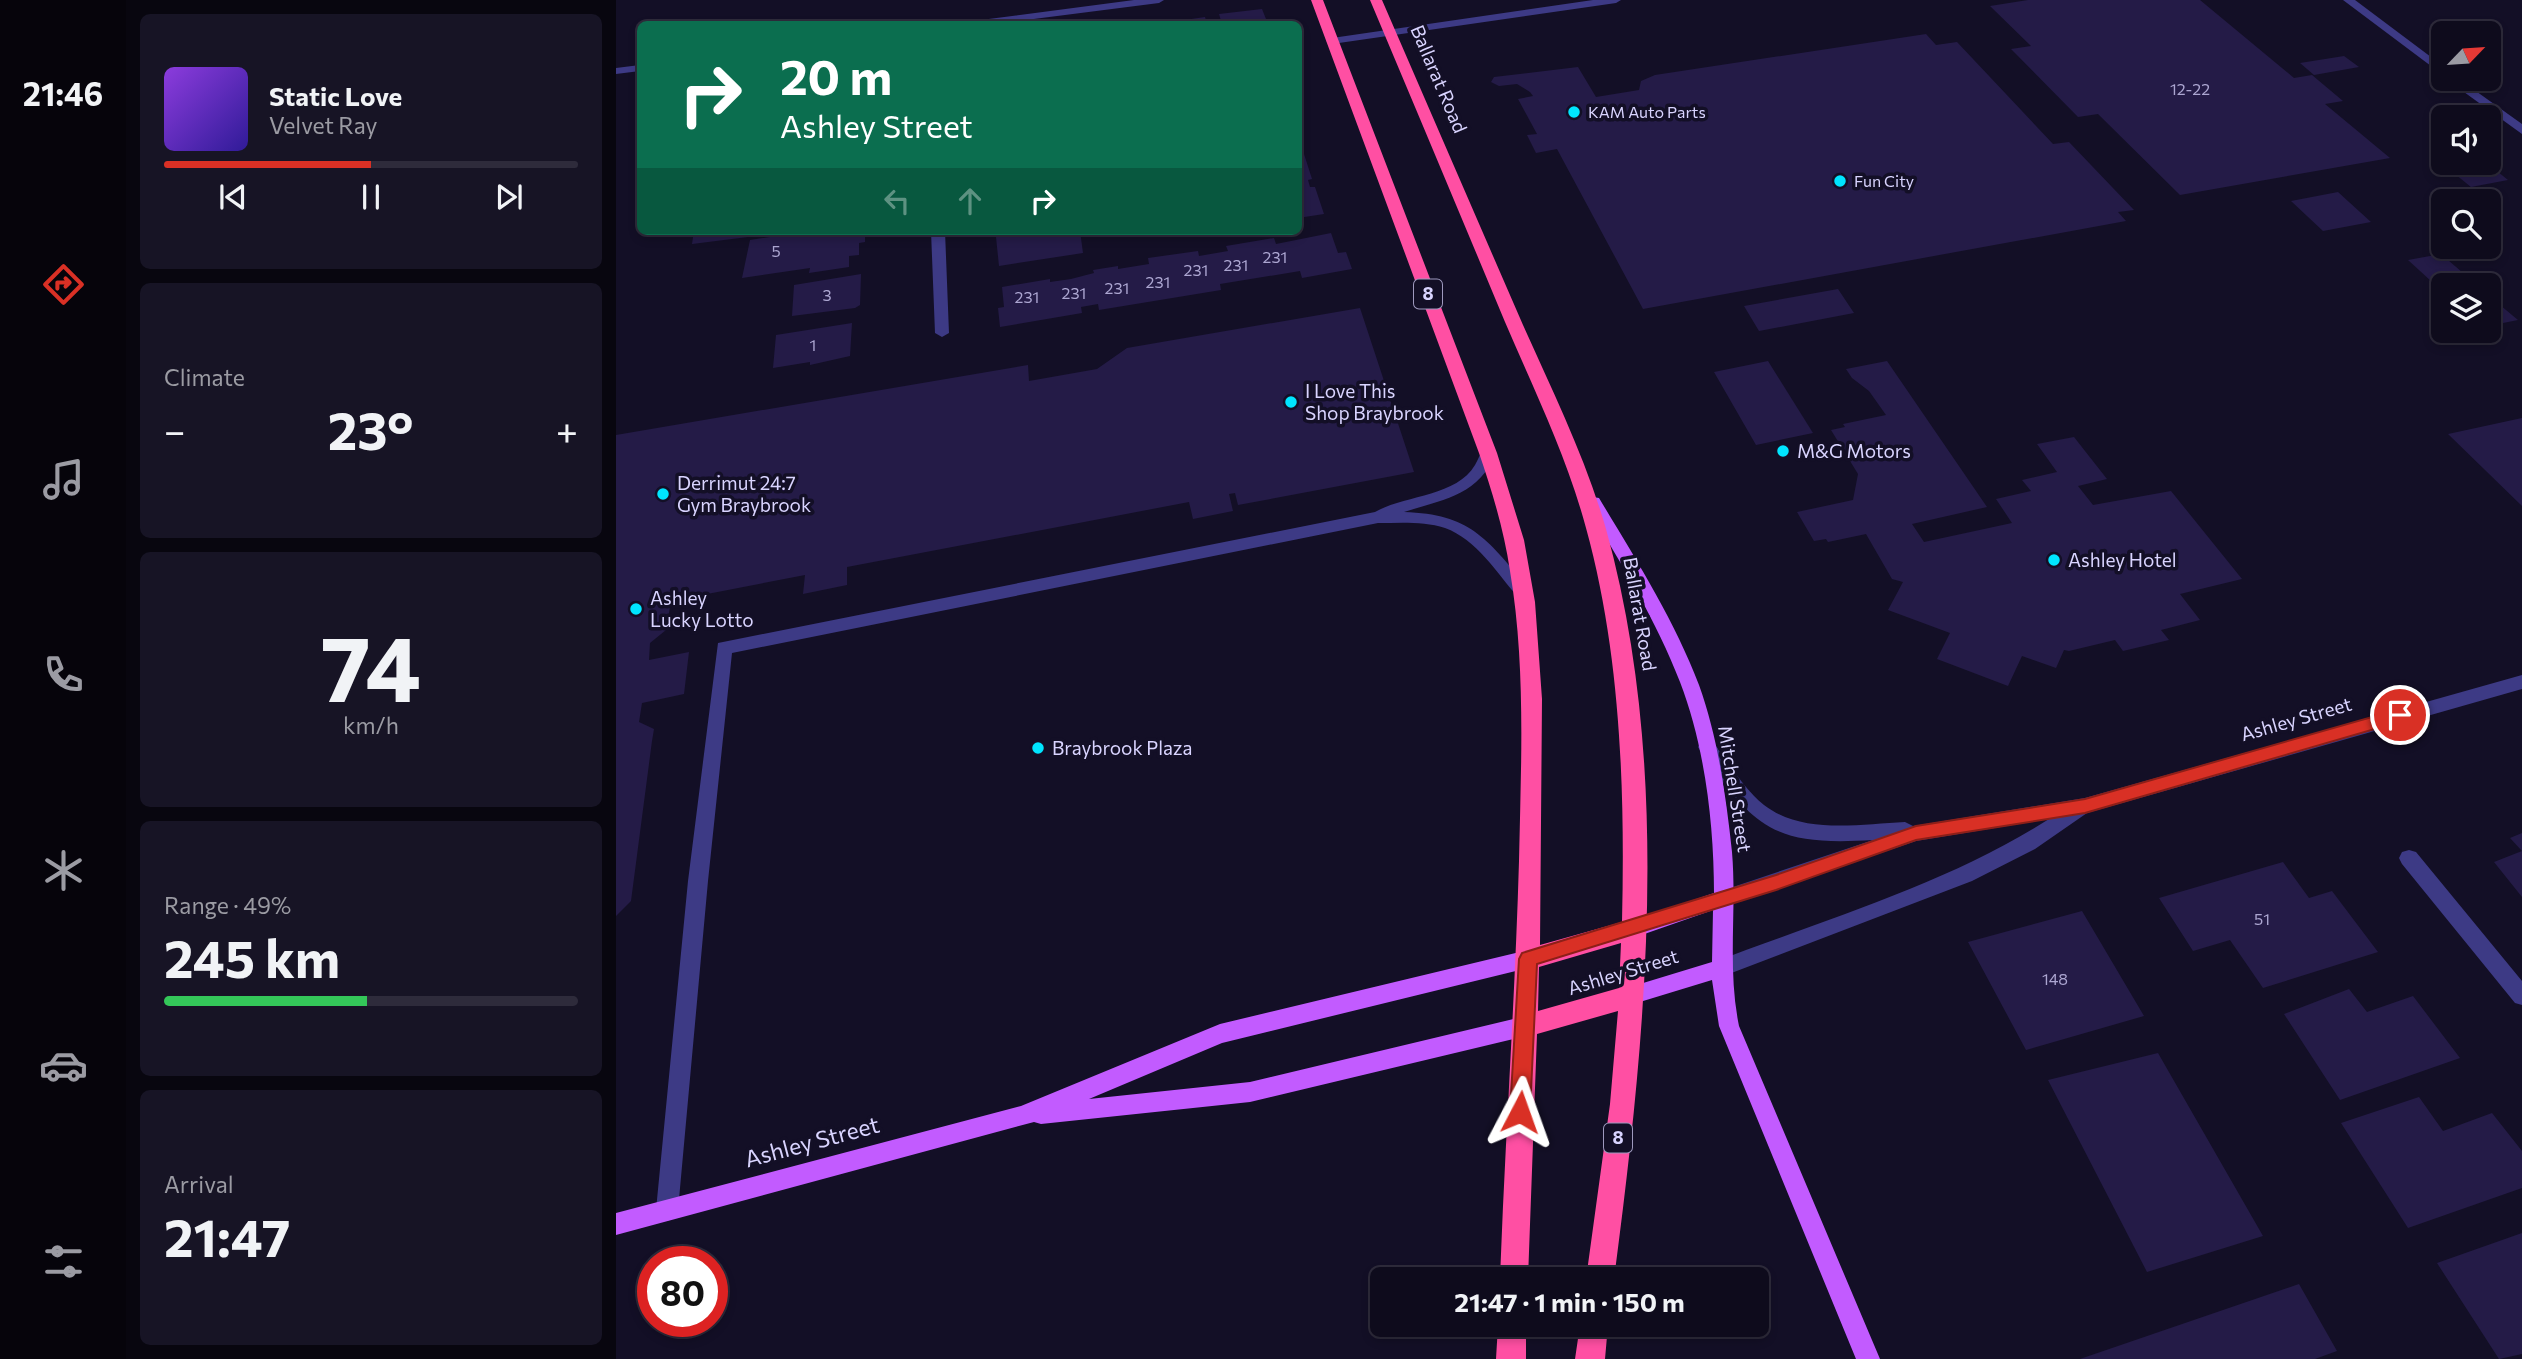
<!DOCTYPE html>
<html lang="en">
<head>
<meta charset="utf-8">
<style>
  :root { --surface:#0e0b1c; --page:#171425; --text:#f1f3f6; --muted:#9b9ba3; --line:#2e2b3b; --accent:#d93025 }
  body { margin:0; font-family:Commissioner,sans-serif; background:var(--page); color:var(--text); height:100vh; display:flex; flex-direction:column; font-size:26px; white-space:nowrap }
  * { box-sizing:border-box; margin:0 }
  p { font-size:23px; color:var(--muted) }
  .icon { flex:none; width:38px; height:38px; fill:none; stroke:currentColor; stroke-width:2; stroke-linecap:round; stroke-linejoin:round }
  .map { position:relative; flex:1; overflow:hidden }
  .drawer { display:flex; flex-direction:column; gap:14px; padding:14px; background:#08060f; width:490px }
  .drawer>* { flex:none }
  .banner { position:absolute; left:21px; top:21px; width:665px; height:214px; border-radius:10px; box-shadow:0 4px 10px #0003,0 0 0 2px var(--line); background:#0b6e4f; color:#fff; overflow:hidden }
  .needle { width:46px; rotate:65deg }
  .buttons { position:absolute; left:1815px; top:21px; display:grid; gap:14px }
  .buttons a { display:grid; place-items:center; width:70px; height:70px; border-radius:10px; background:var(--surface); box-shadow:0 4px 10px #0003,0 0 0 2px var(--line); font-size:35px }
  .speed { position:absolute; left:21px; top:1246px; display:flex; gap:14px; font-size:35px; font-weight:700; text-align:center }
  .speed>* { display:grid; place-content:center; width:91px; height:91px; border-radius:50%; background:var(--surface); box-shadow:0 4px 10px #0003,0 0 0 2px var(--line); line-height:1 }
  .speed .limit { border:10px solid #d22; background:#fff; color:#111 }
  .pin { position:absolute; display:grid; place-items:center; width:60px; height:60px; color:#fff; margin:-30px; border:4px solid #fff; border-radius:50%; box-shadow:0 2px 7px #0007 }
  .me { position:absolute; width:77px; margin:-38px; rotate:4deg; stroke-linejoin:round; filter:drop-shadow(0 0 5px #0008) }
  .turn { display:flex; align-items:center; gap:24px; height:147px; padding:0 28px; font-size:32px }
  .turn .icon { width:91px; height:91px; stroke-width:2.5 }
  .turn b { display:block; font-size:49px; line-height:60px }
  .lanes { display:flex; align-items:center; height:66px; padding:0 28px; background:#0003; justify-content:center; gap:35px; direction:ltr }
  .lanes .off { opacity:.35 }
  .big { font-size:52px; font-weight:700; line-height:1.1 }
  .drawer .card { flex:1; display:flex; flex-direction:column; justify-content:center; gap:10px; min-width:0; padding:0 24px; border-radius:10px; background:var(--page) }
  .drawer .dial { align-items:center; gap:0 }
  .dial b { font-size:91px; line-height:1 }
  .song { display:flex; align-items:center; gap:21px }
  .cover { width:84px; height:84px; border-radius:10px; background:linear-gradient(135deg,hsl(270 70% 55%),hsl(250 70% 35%)) }
  .played { height:7px; border-radius:4px; background:linear-gradient(90deg,var(--accent) 50%,var(--line) 50%) }
  .keys { display:flex; justify-content:space-around; direction:ltr }
  .heat { display:flex; justify-content:space-between; align-items:center; font-size:38px; direction:ltr }
  .charge { height:10px; border-radius:5px; background:linear-gradient(90deg,#34c759 49%,var(--line) 0) }
  .trip { position:absolute; left:754px; top:1267px; width:399px; height:70px; border-radius:10px; background:var(--surface); box-shadow:0 4px 10px #0003,0 0 0 2px var(--line); font-weight:700; line-height:70px; text-align:center }
  main { display:flex; flex:1; min-height:0 }
  .dock { display:flex; flex-direction:column; width:126px; justify-content:space-around; align-items:center; background:#06040b; color:var(--muted) }
  .dock .icon { width:49px; height:49px }
  .dock .on { color:var(--accent) }
  .dock b { font-size:32px; color:var(--text) }
  .map>svg:first-child { display:block }
</style>
</head>
<body>
<main>
<nav class="dock">
<b>21:46</b>
<svg class="icon on" aria-label="directions" viewBox="0 0 24 24"><path d="M12 3l9 9-9 9-9-9zM9 14v-3h6M13 9l2 2-2 2"/></svg>
<svg class="icon" aria-label="music" viewBox="0 0 24 24"><path d="M9 18V5l10-2v13"/><circle cx="6" cy="18" r="3"/><circle cx="16" cy="16" r="3"/></svg>
<svg class="icon" aria-label="phone" viewBox="0 0 24 24"><path d="M5 4h4l2 5-3 2q2 4 5 5l2-3 5 2v4C11 20 4 13 5 4z"/></svg>
<svg class="icon" aria-label="climate" viewBox="0 0 24 24"><path d="M12 3v18M4 7l16 10M4 17L20 7"/></svg>
<svg class="icon" aria-label="car" viewBox="0 0 24 24"><path d="M5 17H2v-5l4-1 3-4h7l3 4 3 1v5h-3M9 17h6M6 11h13"/><circle cx="7" cy="17" r="2"/><circle cx="17" cy="17" r="2"/></svg>
<svg class="icon" aria-label="filters" viewBox="0 0 24 24"><path d="M4 7h16M4 17h16"/><circle cx="9" cy="7" r="2"/><circle cx="15" cy="17" r="2"/></svg>
</nav>
<section class="drawer">
<div class="card">
<div class="song"><i class="cover"></i><div><b>Static Love</b><p>Velvet Ray</p></div></div>
<div class="played"></div>
<div class="keys"><svg class="icon" aria-label="previous" viewBox="0 0 24 24"><path d="M18 5L8 12l10 7zM5 5v14"/></svg><svg class="icon" aria-label="pause" viewBox="0 0 24 24"><path d="M8 5v14M16 5v14"/></svg><svg class="icon" aria-label="next" viewBox="0 0 24 24"><path d="M6 5l10 7-10 7zM19 5v14"/></svg></div>
</div>
<div class="card"><p>Climate</p>
<div class="heat"><a>−</a><b class="big">23°</b><a>+</a></div>
</div>
<div class="card dial"><b>74</b><p>km/h</p></div>
<div class="card"><p>Range · 49%</p><b class="big">245 km</b><div class="charge"></div></div>
<div class="card"><p>Arrival</p><b class="big">21:47</b></div>
</section>
<div class="map">
<svg width="1906" height="1359" viewBox="0 0 1906 1359">
  <rect width="100%" height="100%" fill="#130f26"/>
  <path fill="#241b47" d="M1412,0H1584L1678,78L1696,75L1727,101L1709,104L1774,158L1564,195L1482,114L1462,117L1395,49L1415,46L1374,6Z
    M646,9L652,24H606L603,14Z
    M589,17L591,24H549L548,23Z
    M1310,34L1320,45L1341,42L1437,144L1453,142L1518,210L1502,212L1510,221L1027,309L941,149L920,153L911,135L921,134L902,99L917,96L914,92L901,84L883,86L875,82L878,77L962,67L980,97L1023,90L1025,81L1039,75Z
    M1728,56L1743,67L1698,75L1684,63Z
    M682,154H688L696,179L692,180L694,187H699L708,214L682,218Z
    M1871,163L1892,180L1855,187L1834,170Z
    M1722,192L1755,222L1707,231L1675,201Z
    M78,231H156V234L76,244Z
    M192,231H249V242L243,243V255L233,256V267L193,273L194,268L126,278L134,240Z
    M386,231H464L467,253L383,266L380,237L387,236Z
    M715,233L722,253L730,252L736,269L686,278L684,271L604,284L605,290L483,310L482,304L465,307L466,313L384,327L382,308L388,307L386,287L434,279V282L455,279L478,273L477,270L502,266V269L533,264L532,258L582,251L583,256L612,251L610,246L658,238L660,244Z
    M1825,254L1861,285H1827V292L1792,260Z
    M245,274L244,305L239,308L176,316L178,285Z
    M1222,289L1238,313L1143,331L1128,306Z
    M1872,295L1902,320L1872,326Z
    M744,308L798,472L622,505L619,493L613,494L617,511L577,519L573,502L231,567V585L187,594L189,575L55,601L50,630L34,643L33,660L73,652L68,694L26,703L23,722L38,729L36,741L15,901L0,916V435L412,365L413,381L481,369L511,348Z
    M236,323L234,356L194,365V362L157,368L160,335Z
    M1152,361L1197,433L1140,445L1098,372Z
    M1271,361L1371,507L1296,524L1308,542L1396,523L1380,499L1415,491L1406,480L1441,472L1421,444L1458,437L1491,479L1462,486L1477,505L1555,491L1626,579L1564,594L1584,620L1545,630L1553,640L1507,651L1499,640L1453,651L1448,650L1440,668L1406,656L1392,686L1321,659L1334,633L1272,610L1287,582L1276,579L1250,534L1212,542L1210,539L1198,541L1181,512L1237,500L1242,474L1215,430L1229,427L1227,424L1270,415L1253,391L1236,378L1230,369Z
    M1906,418V506L1832,434Z
    M1906,833V897L1878,862L1906,851L1894,838Z
    M1667,862L1693,898L1716,891L1762,952L1647,988L1614,940L1577,951L1543,898Z
    M1466,911L1528,1016L1410,1050L1352,942Z
    M1733,989L1751,1012L1797,996L1844,1058L1724,1100L1668,1014Z
    M1542,1053L1647,1236L1531,1272L1432,1080Z
    M1803,1097L1827,1131L1876,1113L1906,1151V1188L1792,1228L1725,1123Z
    M1906,1233V1354L1883,1359L1821,1263Z
    M1683,1284L1721,1351L1699,1359H1464Z"/>
  <g fill="none" stroke-linecap="round" stroke-linejoin="round">
    <path fill="#3d3a85" fill-rule="evenodd" d="M518,0H548L543,3L379,24H351L357,21Z
      M977,0H1005L1000,3L716,44L710,41L716,38Z
      M1727,0H1739L1827,66V75Z
      M24,65V71L0,74V68Z
      M1830,79H1843L1906,124V134Z
      M315,231H329L333,333L326,337L319,333Z
      M872,448L880,453C862,496 828,499 788,512C856,514 871,540 913,588L915,592L913,596H901C881,573 860,539 829,528C808,521 784,523 762,523L116,653L92,881L62,1210L59,1218L51,1221L43,1218L40,1210L72,881L102,643L759,512C788,495 840,497 859,465C862,460 864,454 867,449Z
      M1906,675V689L1471,813L1419,849L1356,881L1105,977L1098,974L1095,968L1098,962C1208,920 1334,883 1433,819L1300,841L1109,906L1102,904L1099,898L1102,892L1257,840C1160,846 1139,830 1085,752L1082,747L1085,742L1091,740L1097,742C1113,763 1127,788 1148,805C1187,835 1243,824 1289,822L1297,826L1469,798Z
      M1793,850L1800,852L1906,981V1005L1899,1003L1786,864L1783,858L1786,852Z"/>
    <path fill="#c25bff" fill-rule="evenodd" d="M977,497L983,498C1019,558 1058,619 1083,685C1102,738 1110,796 1116,852C1121,910 1111,968 1123,1026L1264,1359H1240L1103,1026L1096,980L1014,1005L1007,1003L1004,996L1007,989L1014,987L1096,962L1097,910L1017,938L1010,935L1007,929L1010,923L1098,893C1098,825 1089,747 1064,682C1040,619 1003,561 969,502Z
      M912,950L919,953L922,959L919,965L912,968L606,1043L473,1099L634,1082L910,1016L917,1019L920,1026L917,1033L910,1036L634,1102L425,1124L418,1122L0,1235V1213L405,1106L604,1024Z"/>
    <path fill="#ff4fa3" fill-rule="evenodd" d="M695,0H707L881,453L908,540L919,602L926,699L924,945L1006,922C1009,791 1005,655 970,528C951,457 918,390 889,322C844,214 799,107 754,0H766C813,108 860,217 907,325C937,392 970,459 990,529C1057,770 1030,1035 998,1279H970L994,1104L1002,1011L921,1034L912,1279H884C889,1140 899,1001 903,861C905,764 910,666 894,571C888,530 876,491 863,453ZM1005,943L1003,988L922,1011L923,967Z
      M882,1325H910V1359H880Z
      M964,1325H992L989,1359H959Z"/>
  </g>
  <path fill="#d93025" stroke="#8d1f18" stroke-width="2" d="M1784,709L1792,715L1790,720L1469,813L1300,840L1160,890L921,964L914,1112L911,1119L904,1122L897,1119L894,1112L903,959L906,953L1160,875L1300,826L1469,799Z"/>
  <g fill="#00e5ff" stroke="#130f26" stroke-width="2.5">
    <circle cx="958" cy="112" r="7"/>
    <circle cx="1224" cy="181" r="7"/>
    <circle cx="675" cy="402" r="7"/>
    <circle cx="1167" cy="451" r="7"/>
    <circle cx="47" cy="494" r="7"/>
    <circle cx="1438" cy="560" r="7"/>
    <circle cx="20" cy="609" r="7"/>
    <circle cx="422" cy="748" r="7"/>
  </g>
  <g text-anchor="middle" stroke-width="7" stroke-linejoin="round" paint-order="stroke">
    <g font-size="16" fill="#aca6d1">
      <text x="1574" y="95">12-22</text>
      <text x="160" y="257">5</text>
      <text x="659" y="263">231</text>
      <text x="620" y="271">231</text>
      <text x="580" y="276">231</text>
      <text x="542" y="288">231</text>
      <text x="501" y="294">231</text>
      <text x="458" y="299">231</text>
      <text x="211" y="301">3</text>
      <text x="411" y="303">231</text>
      <text x="197" y="351">1</text>
      <text x="1646" y="925">51</text>
      <text x="1439" y="985">148</text>
    </g>
    <g font-size="16" fill="#d9d4ff" stroke="#130f26" text-anchor="start">
      <text x="972" y="118">KAM Auto Parts</text>
      <text x="1238" y="187">Fun City</text>
    </g>
    <g fill="#130f26" stroke="#9e99be" stroke-width="2">
      <rect x="798" y="279.5" width="28" height="29" rx="5"/>
      <rect x="988" y="1123.5" width="28" height="29" rx="5"/>
    </g>
    <g font-size="18" font-weight="bold" fill="#d9d4ff">
      <text x="812" y="300">8</text>
      <text x="1002" y="1144">8</text>
    </g>
    <g font-size="19" fill="#d9d4ff" stroke="#130f26">
      <text transform="translate(823 79) rotate(67)" y="7">Ballarat Road</text>
      <text transform="translate(1024 614) rotate(80)" y="7">Ballarat Road</text>
      <text transform="translate(1680 719) rotate(-16)" y="7">Ashley Street</text>
      <text transform="translate(1119 789) rotate(81)" y="7">Mitchell Street</text>
      <text transform="translate(1007 972) rotate(-17)" y="7">Ashley Street</text>
    </g>
    <g font-size="19" fill="#d9d4ff" stroke="#130f26" text-anchor="start">
      <text x="689" y="398">I Love This<tspan x="689" dy="22">Shop Braybrook</tspan></text>
      <text x="1181" y="458">M&amp;G Motors</text>
      <text x="61" y="490">Derrimut 24:7<tspan x="61" dy="22">Gym Braybrook</tspan></text>
      <text x="1452" y="567">Ashley Hotel</text>
      <text x="34" y="605">Ashley<tspan x="34" dy="22">Lucky Lotto</tspan></text>
      <text x="436" y="755">Braybrook Plaza</text>
    </g>
    <g font-size="23" fill="#d9d4ff" stroke="#130f26">
      <text transform="translate(196 1142) rotate(-15)" y="8">Ashley Street</text>
    </g>
  </g>
</svg>
<div class="buttons">
<a><svg class="needle" viewBox="-14 -14 28 28"><path d="M0-13l5 13h-10z" fill="#e53935"/><path d="M0 13l5-13h-10z" fill="#9b9ba3"/></svg></a>
<a><svg class="icon" aria-label="sound" viewBox="0 0 24 24"><path d="M4 9h4l5-4v14l-5-4H4zM17 9q2 3 0 6"/></svg></a>
<a><svg class="icon" aria-label="search" viewBox="0 0 24 24"><circle cx="10" cy="10" r="6"/><path d="M15 15l6 6"/></svg></a>
<a><svg class="icon" aria-label="layers" viewBox="0 0 24 24"><path d="M12 4l9 5-9 5-9-5zM3 14l9 5 9-5"/></svg></a>
</div>
<div class="speed"><div class="limit">80</div></div>
<div class="pin" style="left:1784px;top:715px;background:#d93025"><svg class="icon" aria-label="arrive" viewBox="0 0 24 24"><path d="M6 21V4h12l-3 4 3 4H6"/></svg></div>
<svg class="me" style="left:904px;top:1112px" viewBox="-20 -20 40 40"><path d="M0-17L14 15 0 8-14 15z" fill="#d93025" stroke="#fff" stroke-width="4"/></svg>
<div class="trip">21:47 · 1 min · 150 m</div>
<div class="banner">
<div class="turn"><svg class="icon" aria-label="right" viewBox="0 0 24 24"><path d="M7 20v-9h11M14 6l5 5-5 5"/></svg><div><b>20 m</b>Ashley Street</div></div>
<div class="lanes"><svg class="icon off" aria-label="left" viewBox="0 0 24 24"><path d="M17 20v-9H6M10 6l-5 5 5 5"/></svg><svg class="icon off" aria-label="ahead" viewBox="0 0 24 24"><path d="M12 20V5M6 11l6-6 6 6"/></svg><svg class="icon" aria-label="right" viewBox="0 0 24 24"><path d="M7 20v-9h11M14 6l5 5-5 5"/></svg></div>
</div>
</div>
</main>
</body>
</html>
